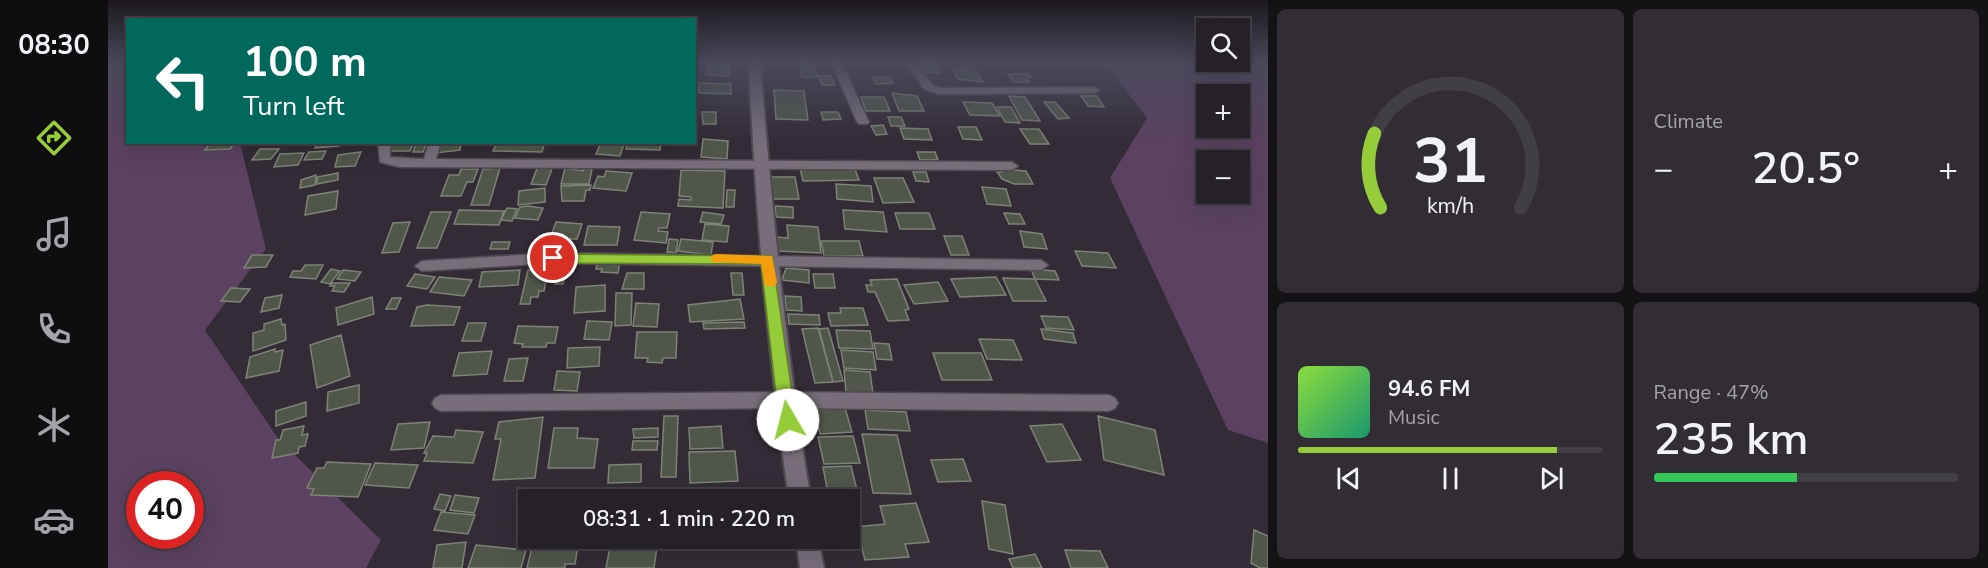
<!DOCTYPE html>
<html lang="en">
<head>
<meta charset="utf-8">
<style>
  :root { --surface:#262028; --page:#322d34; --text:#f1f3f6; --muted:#a4a3a8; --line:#423e45; --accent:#96cc39 }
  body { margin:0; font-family:"Nunito Sans",sans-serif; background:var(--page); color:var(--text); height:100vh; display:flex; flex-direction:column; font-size:22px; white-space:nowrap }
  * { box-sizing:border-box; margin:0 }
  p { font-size:20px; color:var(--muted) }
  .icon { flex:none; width:33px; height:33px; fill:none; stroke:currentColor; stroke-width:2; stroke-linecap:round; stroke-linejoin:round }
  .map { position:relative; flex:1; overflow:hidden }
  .sheet { display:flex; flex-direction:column; gap:9px; padding:9px; background:#151216; width:720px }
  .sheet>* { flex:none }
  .banner { position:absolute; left:18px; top:18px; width:570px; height:126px; border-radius:0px; box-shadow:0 6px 24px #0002,0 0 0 2px var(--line); background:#00695c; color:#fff; overflow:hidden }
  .tools { position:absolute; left:1088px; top:18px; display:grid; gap:12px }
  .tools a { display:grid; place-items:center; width:54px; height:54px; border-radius:0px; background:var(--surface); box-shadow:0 6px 24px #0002,0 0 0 2px var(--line); font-size:30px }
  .speed { position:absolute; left:18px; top:471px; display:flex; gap:12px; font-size:30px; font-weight:700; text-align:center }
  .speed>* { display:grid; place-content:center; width:78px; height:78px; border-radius:50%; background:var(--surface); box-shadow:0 6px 24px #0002,0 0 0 2px var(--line); line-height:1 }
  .speed .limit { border:9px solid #d22; background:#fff; color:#111 }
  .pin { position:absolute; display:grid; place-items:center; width:51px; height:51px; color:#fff; margin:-26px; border:3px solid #fff; border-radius:50%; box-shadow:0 2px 6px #0007 }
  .me { position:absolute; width:66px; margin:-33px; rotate:352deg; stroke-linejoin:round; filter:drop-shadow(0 0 4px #0008) }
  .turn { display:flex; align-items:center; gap:21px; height:126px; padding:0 18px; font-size:27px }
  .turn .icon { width:78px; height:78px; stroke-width:2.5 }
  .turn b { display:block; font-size:42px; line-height:51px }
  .big { font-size:45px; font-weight:600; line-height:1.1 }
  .sheet .widget { flex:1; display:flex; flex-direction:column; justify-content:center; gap:9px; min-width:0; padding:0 21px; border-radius:9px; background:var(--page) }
  .sheet .dial { align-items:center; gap:0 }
  .dial svg { height:156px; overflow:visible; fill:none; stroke:var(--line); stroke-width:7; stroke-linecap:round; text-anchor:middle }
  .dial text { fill:var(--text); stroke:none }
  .song { display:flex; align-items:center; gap:18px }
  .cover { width:72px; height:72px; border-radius:9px; background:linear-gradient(135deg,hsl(90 70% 55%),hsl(160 70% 35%)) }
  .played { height:6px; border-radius:3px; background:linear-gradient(90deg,var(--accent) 85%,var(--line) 85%) }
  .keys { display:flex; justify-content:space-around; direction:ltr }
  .heat { display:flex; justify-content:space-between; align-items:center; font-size:33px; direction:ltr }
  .charge { height:9px; border-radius:4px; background:linear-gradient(90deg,#34c759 47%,var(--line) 0) }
  .sheet .tiles { flex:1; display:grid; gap:9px; grid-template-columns:repeat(2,1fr) }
  .trip { position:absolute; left:410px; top:489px; width:342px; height:60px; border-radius:0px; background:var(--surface); box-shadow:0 6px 24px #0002,0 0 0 2px var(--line); font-weight:600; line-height:60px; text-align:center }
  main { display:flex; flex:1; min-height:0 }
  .menu { display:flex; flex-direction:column; width:108px; justify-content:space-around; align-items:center; background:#0f0d10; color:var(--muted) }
  .menu .icon { width:42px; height:42px }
  .menu .active { color:var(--accent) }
  .menu b { font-size:27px; color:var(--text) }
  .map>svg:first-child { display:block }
</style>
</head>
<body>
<main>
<nav class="menu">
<b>08:30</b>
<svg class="icon active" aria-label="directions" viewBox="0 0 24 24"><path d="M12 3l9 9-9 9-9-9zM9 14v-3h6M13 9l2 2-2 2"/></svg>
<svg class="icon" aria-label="music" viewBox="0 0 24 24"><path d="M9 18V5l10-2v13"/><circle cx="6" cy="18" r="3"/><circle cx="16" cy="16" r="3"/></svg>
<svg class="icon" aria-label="phone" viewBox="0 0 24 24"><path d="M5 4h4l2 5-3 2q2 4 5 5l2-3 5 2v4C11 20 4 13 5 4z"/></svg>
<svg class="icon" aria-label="climate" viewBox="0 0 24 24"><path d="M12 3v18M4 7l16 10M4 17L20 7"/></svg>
<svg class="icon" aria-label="car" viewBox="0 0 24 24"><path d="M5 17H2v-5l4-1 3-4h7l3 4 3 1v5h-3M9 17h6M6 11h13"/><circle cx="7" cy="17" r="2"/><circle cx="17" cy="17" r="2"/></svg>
</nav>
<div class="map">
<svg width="1160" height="568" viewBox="0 0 1160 568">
  <rect width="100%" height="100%" fill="#332b35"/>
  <path fill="#5a4260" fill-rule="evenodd" d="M0,62H19L20,142L132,143L158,249L97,330L169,437L273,540L258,568H0ZM32,484H82V536H32Z
    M996,62H1160V443L1120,430L1002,178L1039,118ZM1098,94H1131V128H1098ZM1098,160H1131V194H1098Z"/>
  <path fill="#50564a" stroke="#7d8376" stroke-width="1.5" d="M691,64H705L709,77H694Z
    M813,64H828L832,73L816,72Z
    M599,65H621V76L598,75Z
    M854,67H866L875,82L850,79L845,70H856Z
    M900,74H920L923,77H917L921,82H905Z
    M710,76H723L727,85H714Z
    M765,77H782L785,83L768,84Z
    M591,83L623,84V94L591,93Z
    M666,90L696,91L700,120L668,119Z
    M784,93L809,96L816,111H791Z
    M901,96L917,97L932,121L914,120Z
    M973,96H989L996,107L980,106Z
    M753,97H776L782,111H758Z
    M855,102L884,103L892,116L862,115Z
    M936,102H947L961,118L950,119Z
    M889,107H903L912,123L897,122Z
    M594,112H608V124H595Z
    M713,112H730L733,119L715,120Z
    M780,117H793L797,126H783Z
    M775,125L779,134L768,135L763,126Z
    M850,127H868L874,140L855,139Z
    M792,128L820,129L824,140L796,139Z
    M912,129H931L941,144H922Z
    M595,139L620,141L619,159L593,157Z
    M210,142H233L231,146L207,148Z
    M285,142H306L302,151H280Z
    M309,142H319L315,152H305Z
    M330,142H353L352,150L328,153Z
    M389,142H437L434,152L385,151Z
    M493,142L516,144L512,156L488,154Z
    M520,142H553L552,150L518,149Z
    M127,143L122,149L97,150L102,144Z
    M152,149H171L163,159L144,160Z
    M218,151L214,159L196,160L201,152Z
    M253,152L247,166L227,167L230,155Z
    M809,152H827L830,160H812Z
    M196,153L190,165L166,167L172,154Z
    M430,166H445L438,185L423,184Z
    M746,167L751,180L695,181L692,168Z
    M392,168L381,205H363L375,169Z
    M457,168L475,171L476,168L484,169L481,184H453Z
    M353,169H370L365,182H359L353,196H333L341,175H351Z
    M893,169L918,171L925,184H906L894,179L889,172H894Z
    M573,170L617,171L615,208L570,206L571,199L583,200V197L571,196Z
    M498,171L524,173L518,191L485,188L490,176L496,177Z
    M805,172H818L821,182L808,181Z
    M230,173V180L209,184V177Z
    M208,175L207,185L192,188L193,180Z
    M662,177H687L691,199H665Z
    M766,178H795L806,202L775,203Z
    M728,184L763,186L765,202L729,199Z
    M483,185L482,190H478L476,201H454L453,186Z
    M874,187L898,189L903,206L879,204Z
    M437,188V202L410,205L411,191Z
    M619,190H627L626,207H618Z
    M230,191L228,209L197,215L200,196Z
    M420,206L435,208L430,220L407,218L412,207Z
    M667,206L685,207V218L668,217Z
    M399,208L409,209L404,221L393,220Z
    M351,210L396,211L391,225L346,224Z
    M735,210L775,212L779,232L737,229Z
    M323,212H343L329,248H309Z
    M533,212L562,214L559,228H551L550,231L560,232L558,243L526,240Z
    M595,212L616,215L613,224L592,222Z
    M787,213H821L827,229H792Z
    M896,213L912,214L917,224H901Z
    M302,222L291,252L274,253L285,223Z
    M448,222L474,224L469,239H461L460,243L441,241Z
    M597,224L621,226L619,242L594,240Z
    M679,225L710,227L713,253L669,251L668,237L680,238Z
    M480,226L512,227L509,245H476Z
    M912,231L934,234L939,249L916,247Z
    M836,236H854L861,255H843Z
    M561,239L570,240L568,253L559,252Z
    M573,239L605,242L603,255L570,251Z
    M713,241H751L755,256H716Z
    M384,242H402L400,249H382Z
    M967,251L1000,253L1008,268L974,266Z
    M144,255H165L158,267L136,268Z
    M490,261H512L510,273L493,272L494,269H488Z
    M197,265H215L208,279L182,277L185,271H193Z
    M678,268L701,270V283L674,280Z
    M223,269L232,271L222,284L213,282Z
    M923,269L947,271L951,280L927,279Z
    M235,270L253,272L247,281L229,279Z
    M412,270L410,285L371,287L374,272Z
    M420,270H440L436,291H431L430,297H423L422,304H412Z
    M451,270L459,271L455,284H447Z
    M519,273H536V289H514Z
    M623,273H634L636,295H625Z
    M307,274L327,277L319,289L299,286Z
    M705,274H725L727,288H707Z
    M331,277L364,280L356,296L322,292Z
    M888,277L898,295L852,297L843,279Z
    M895,278L927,279L938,301H905Z
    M789,279L801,309L797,310L801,320L780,321L767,292H760L758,285H764L762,280Z
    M830,282L840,301L806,304L796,285Z
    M224,283H242L236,292L224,291L227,286H222Z
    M497,285V311L466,313L468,287Z
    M123,288L142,289L132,302L113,301Z
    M508,293H524L523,325L507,326Z
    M174,295L171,308L153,312L157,298Z
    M677,296L693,297L694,311L678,310Z
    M264,297L266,314L230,325L228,308Z
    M284,298H293L288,309H278Z
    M632,299L636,319L582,322L580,305Z
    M528,303L551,304L549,327L525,326Z
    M319,305L352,307L346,325L303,326L309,307Z
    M732,308H755L760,325L723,326L720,313H733Z
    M680,314L711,315L712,325L681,324Z
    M933,316L960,317L966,330L938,328Z
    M173,319L174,325L177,324L178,340L145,351V333L156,330V324Z
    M479,321L504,322L501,340L476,339Z
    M636,322L637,328L596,329L595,323Z
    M360,323H378L373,341H354Z
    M410,326L450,327L447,343H439L438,347H414L415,344L406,343Z
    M710,328L725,382L707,383L694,329Z
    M720,328L735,381L725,382L711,329Z
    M933,329L965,333L968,343L936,339Z
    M728,330L762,331L765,349L731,348Z
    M529,332H569L568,358H555L554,363L539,362L540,358H527Z
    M233,335L242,376L209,388L202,345Z
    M871,339L905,340L914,360L879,359Z
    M766,343L781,344L784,360L769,359Z
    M492,347L491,366L459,368L460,348Z
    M167,349V352L175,350L171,371L138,378L142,357Z
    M733,350L765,352L768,370L736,368Z
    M384,351L379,374L345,376L351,353Z
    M825,353H873L884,380H834Z
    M420,358L415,381H396L401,359Z
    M736,370L762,372L765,394L738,392Z
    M449,371L472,372L469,391L446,390Z
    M251,385V403L219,411L220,392Z
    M198,402V416L168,426V411Z
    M737,408L744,432L712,434L706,410Z
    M757,410L798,412L802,431L760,429Z
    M556,416H570L568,477H553Z
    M990,416L1047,430L1056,475L996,460Z
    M435,417L427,478L385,480L393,439H387L391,422Z
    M322,422L316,448L283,450L290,424Z
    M954,424L973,460L939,462L922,426Z
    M196,426L194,435L200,434L197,446L191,447L190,453L164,458L168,440H172L175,430Z
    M613,426L615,448L582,449L581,428Z
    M446,428H470L469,438L490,439L486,468H440Z
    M550,428V437L526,438L525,429Z
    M348,430L375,432L365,463L316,461L319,453H316L325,436L346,437Z
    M754,434L789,435L803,494L765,493Z
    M745,436L752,463L716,464L710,437Z
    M525,441H550L549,450H524Z
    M627,451L630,481L582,483L581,452Z
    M855,459L863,481L830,482L823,460Z
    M219,462L263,464L250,497L203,495L206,489L199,488L209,468H216Z
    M267,463L310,465L301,488L257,485Z
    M533,464V482L500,483L501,465Z
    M743,466L750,494H720L715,467Z
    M428,492H445L444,500H426Z
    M549,492L571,495L570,500H547Z
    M332,494L343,496L337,511L326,509Z
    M347,495L371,498L366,513L342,510Z
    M874,501L897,505L905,554L881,549Z
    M808,503L821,542L797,544L801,557L757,560L748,527L777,524L772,506Z
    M333,512L367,515L360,534L326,530Z
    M1146,530L1160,536V568H1152L1143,563Z
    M517,538L550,540L546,568H498L503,542L516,543Z
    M639,538V543L582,539V538Z
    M358,542L354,568H325L329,545Z
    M425,543L470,546L467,564H457V568H419Z
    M368,545L418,550L413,568H360Z
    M957,550L992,551L1000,568H963Z
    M927,554L934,568H905L901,559Z"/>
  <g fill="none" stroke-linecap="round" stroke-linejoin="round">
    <defs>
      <path id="minor" d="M723,62H733L761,122L759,124H751L749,122Z
        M798,62H808L824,85L832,88L986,87L991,90L986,93L831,94L816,89Z
        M270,142H282V157L316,159L321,142H333L328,159L904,162L910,166L904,170L291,167L272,162Z
        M445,253L933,260L940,265L933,270L445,263L314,271L307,266L314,261Z
        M676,392L1001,395L1007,398L1010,403L1007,408L1001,411L676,408L333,411L327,408L324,403L327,398L333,395Z"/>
      <path id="tertiary" d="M641,62H652C664,209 678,354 703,500H681C660,354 647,209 641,62Z
        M688,538H710L716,568H692Z"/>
    </defs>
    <use href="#minor" stroke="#4f4851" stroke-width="3"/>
    <use href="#tertiary" stroke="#4f4851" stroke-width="4"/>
    <use href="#minor" fill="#776e79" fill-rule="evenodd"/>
    <use href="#tertiary" fill="#776e79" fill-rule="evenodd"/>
  </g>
  <linearGradient id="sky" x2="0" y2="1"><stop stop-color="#1c181d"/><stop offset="0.44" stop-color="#4a4a5c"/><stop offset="1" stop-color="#4a4a5c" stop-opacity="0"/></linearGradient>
  <rect width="1160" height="141" fill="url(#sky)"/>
  <path fill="#96cc39" stroke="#628525" stroke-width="1.5" d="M445,254L664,256L688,420L685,425L680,427L674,425L671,420L653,264L445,263L438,258Z"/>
  <path fill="#f59e0b" d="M608,254L664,256L669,282L667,286H657L653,264L603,262V256Z"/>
</svg>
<div class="tools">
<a><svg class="icon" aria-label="search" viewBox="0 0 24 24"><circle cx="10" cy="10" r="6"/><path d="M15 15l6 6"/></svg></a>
<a>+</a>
<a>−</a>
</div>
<div class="speed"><div class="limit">40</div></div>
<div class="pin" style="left:445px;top:258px;background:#d93025"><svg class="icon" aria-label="arrive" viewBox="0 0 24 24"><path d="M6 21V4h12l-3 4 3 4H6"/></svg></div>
<svg class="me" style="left:680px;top:420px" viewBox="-20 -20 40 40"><circle r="19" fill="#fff"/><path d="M0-13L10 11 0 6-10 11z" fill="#96cc39"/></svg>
<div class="trip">08:31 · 1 min · 220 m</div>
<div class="banner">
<div class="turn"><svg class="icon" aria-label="left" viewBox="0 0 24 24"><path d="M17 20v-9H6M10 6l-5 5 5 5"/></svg><div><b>100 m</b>Turn left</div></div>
</div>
</div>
<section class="sheet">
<div class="tiles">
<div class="widget dial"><svg viewBox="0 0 100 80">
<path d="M14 69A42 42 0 1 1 86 69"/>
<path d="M14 69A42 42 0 0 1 11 31" stroke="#96cc39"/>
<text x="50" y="56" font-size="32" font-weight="700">31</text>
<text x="50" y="72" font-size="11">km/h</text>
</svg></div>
<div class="widget"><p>Climate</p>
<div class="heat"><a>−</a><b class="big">20.5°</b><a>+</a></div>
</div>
<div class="widget">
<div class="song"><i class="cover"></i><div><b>94.6 FM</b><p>Music</p></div></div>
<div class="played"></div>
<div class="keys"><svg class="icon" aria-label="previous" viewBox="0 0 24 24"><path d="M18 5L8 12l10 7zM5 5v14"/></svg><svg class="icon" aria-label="pause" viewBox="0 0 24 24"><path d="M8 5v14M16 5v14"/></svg><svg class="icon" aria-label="next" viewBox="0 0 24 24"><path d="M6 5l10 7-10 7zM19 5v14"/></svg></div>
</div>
<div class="widget"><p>Range · 47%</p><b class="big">235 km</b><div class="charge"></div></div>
</div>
</section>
</main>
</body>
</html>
